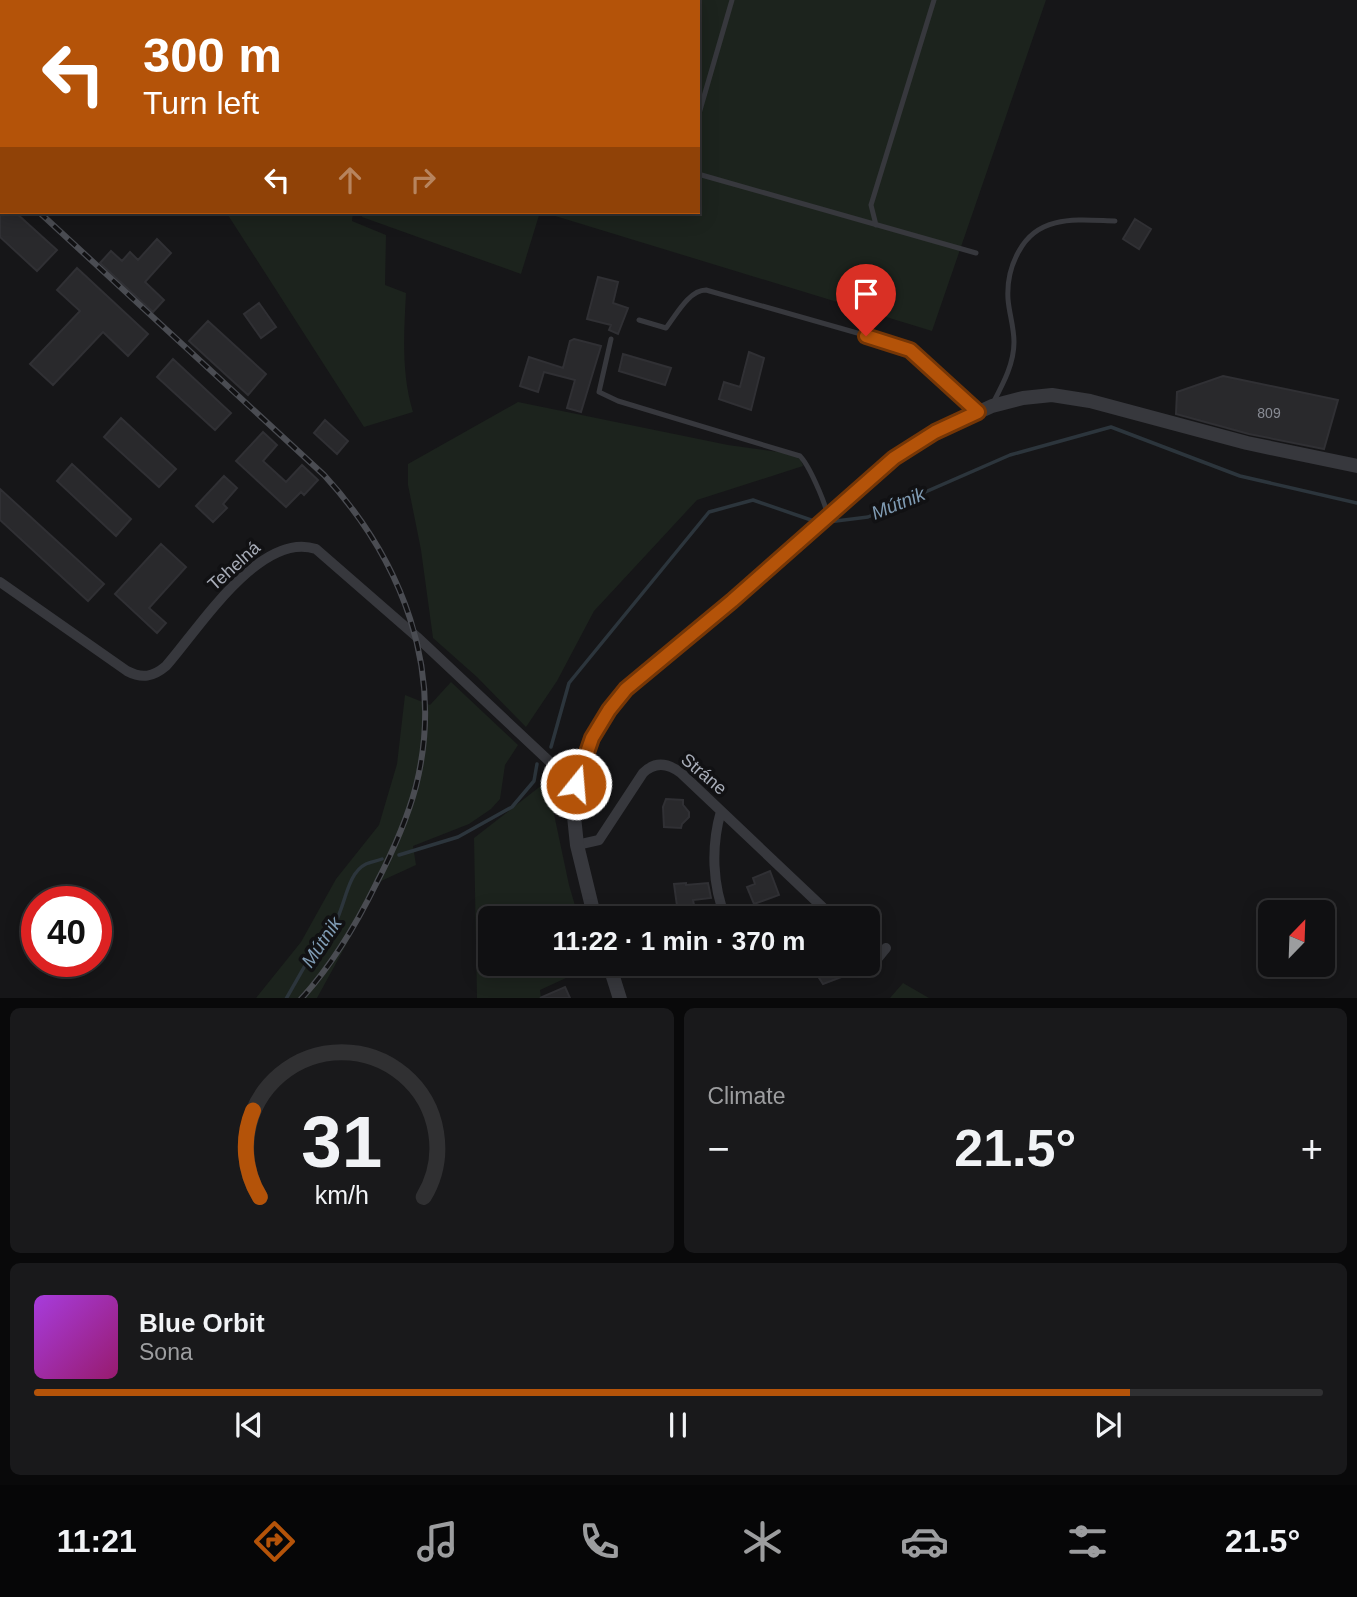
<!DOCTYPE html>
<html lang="en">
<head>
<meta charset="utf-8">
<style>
  :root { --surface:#101012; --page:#19191b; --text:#f1f3f6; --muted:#9c9d9f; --line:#303032; --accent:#b45309 }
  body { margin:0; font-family:Helvetica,sans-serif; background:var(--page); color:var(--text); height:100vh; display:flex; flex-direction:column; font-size:26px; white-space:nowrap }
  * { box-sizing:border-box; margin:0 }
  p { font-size:23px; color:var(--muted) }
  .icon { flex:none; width:38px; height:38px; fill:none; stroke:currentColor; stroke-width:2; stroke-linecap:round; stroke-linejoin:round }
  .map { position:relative; height:998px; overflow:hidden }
  .details { display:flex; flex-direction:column; gap:10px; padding:10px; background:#09090a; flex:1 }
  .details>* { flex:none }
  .hud { position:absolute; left:0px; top:0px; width:700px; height:214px; box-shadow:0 4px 18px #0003,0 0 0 2px var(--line); background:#b45309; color:#fff; overflow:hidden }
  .needle { width:46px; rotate:23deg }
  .tools { position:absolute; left:1258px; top:900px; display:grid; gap:14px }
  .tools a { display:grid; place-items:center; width:77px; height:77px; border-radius:10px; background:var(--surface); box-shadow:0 4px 18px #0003,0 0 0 2px var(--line); font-size:35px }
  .speed { position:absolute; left:21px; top:886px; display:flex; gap:14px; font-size:35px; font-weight:700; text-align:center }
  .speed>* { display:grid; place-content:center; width:91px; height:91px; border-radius:50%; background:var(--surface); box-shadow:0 4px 18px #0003,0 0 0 2px var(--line); line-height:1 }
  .speed .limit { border:10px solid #d22; background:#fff; color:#111 }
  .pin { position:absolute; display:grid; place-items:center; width:60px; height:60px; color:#fff; margin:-72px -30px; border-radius:50% 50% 50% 0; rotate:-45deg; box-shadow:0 0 7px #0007 }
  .pin .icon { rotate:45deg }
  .me { position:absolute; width:77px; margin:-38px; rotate:17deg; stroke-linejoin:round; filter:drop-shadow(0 0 5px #0008) }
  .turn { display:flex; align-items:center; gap:24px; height:147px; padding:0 28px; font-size:32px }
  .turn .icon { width:91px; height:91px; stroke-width:2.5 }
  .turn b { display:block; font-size:49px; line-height:60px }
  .lanes { display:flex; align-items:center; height:66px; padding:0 28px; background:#0003; justify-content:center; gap:35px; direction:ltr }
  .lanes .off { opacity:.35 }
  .big { font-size:52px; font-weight:800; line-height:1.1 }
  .details .tile { flex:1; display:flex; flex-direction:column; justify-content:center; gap:10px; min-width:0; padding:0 24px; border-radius:10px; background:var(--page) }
  .details .dial { align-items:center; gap:0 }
  .dial svg { height:182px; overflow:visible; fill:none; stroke:var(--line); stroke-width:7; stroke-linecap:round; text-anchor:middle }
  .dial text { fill:var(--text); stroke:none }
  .song { display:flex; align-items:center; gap:21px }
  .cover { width:84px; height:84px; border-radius:10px; background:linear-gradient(135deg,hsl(280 70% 55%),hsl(320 70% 35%)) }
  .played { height:7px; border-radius:4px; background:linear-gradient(90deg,var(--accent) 85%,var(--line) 85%) }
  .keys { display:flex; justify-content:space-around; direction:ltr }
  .heat { display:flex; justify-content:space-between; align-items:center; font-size:38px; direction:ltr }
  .details .tiles { flex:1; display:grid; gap:10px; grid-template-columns:1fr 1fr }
  .tile:last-child { grid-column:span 2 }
  .trip { position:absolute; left:478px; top:906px; width:402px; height:70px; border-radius:10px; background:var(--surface); box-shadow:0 4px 18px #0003,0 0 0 2px var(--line); font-weight:800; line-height:70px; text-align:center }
  .tabs { display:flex; height:112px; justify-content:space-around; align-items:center; background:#060607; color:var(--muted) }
  .tabs .icon { width:49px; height:49px }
  .tabs .on { color:var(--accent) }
  .tabs b { font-size:32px; color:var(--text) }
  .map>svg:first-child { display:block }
</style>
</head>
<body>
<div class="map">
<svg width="1357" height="999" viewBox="0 0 1357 999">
  <rect width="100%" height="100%" fill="#161618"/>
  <path fill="#1c231d" d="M0,0H321L2,2V67Z
    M337,0H602L337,2Z
    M617,0H1046L932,331L552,215L554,212H698V2H616Z
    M226,212H353L352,221L386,235L385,285L406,293C404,332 401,373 413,412L364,427Z
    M363,212H540L521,274L362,217Z
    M518,402L728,445L793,454L801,460L803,466L697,500L594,611L557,681L526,727L477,677L433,638L421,550L408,485V464Z
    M451,682L518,745L505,765L500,799L491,809L469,824L413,846L416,865L381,881L317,998H256L301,942L336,879L379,825L397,764L405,695L430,705Z
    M547,781L569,885L579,919H490V964H592V966L540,990L541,998H477L474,838Z
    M903,983L929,998H890Z"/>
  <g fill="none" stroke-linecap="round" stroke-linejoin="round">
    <path stroke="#2c353c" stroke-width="3.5" d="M828,522L868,517L1010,455L1111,427L1240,476L1357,503
      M551,747L569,683L709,512L753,500L814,521
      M399,855L458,837L512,807L534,781L537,764
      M286,999L319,941C347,926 341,876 366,864C370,862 377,861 382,859"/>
  </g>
  <path fill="#29292c" stroke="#303034" stroke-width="2" d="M0,212H15L57,250L37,271L0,237Z
    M1135,219L1151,229L1139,249L1123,239Z
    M157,239L171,253L145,282L164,300L153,312L100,263L111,251L122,261L130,252L138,260Z
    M77,268L148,334L128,356L103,332L53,385L30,364L80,311L57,290Z
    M598,277L618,282L613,303L628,308L618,334L609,330L611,325L587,319Z
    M259,303L276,327L261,338L244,314Z
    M208,321L266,374L248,395L189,341Z
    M574,339L601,346L581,412L567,408L575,380L544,372L538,392L520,386L529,357L563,368L570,341Z
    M749,352L764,358L751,410L719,399L724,382L740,387Z
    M623,354L671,368L665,385L619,371Z
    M173,359L231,413L215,430L157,377Z
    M1223,376L1338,400L1324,449L1249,434L1176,414L1177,392Z
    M121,418L176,469L159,487L104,437Z
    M325,420L348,441L337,454L314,433Z
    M263,432L277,445L263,461L286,482L302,465L318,480L304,495L301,492L286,507L236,461Z
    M72,464L131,519L116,536L57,481Z
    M224,476L237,488L223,504L227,508L213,522L196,506Z
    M0,489L104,584L88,601L0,520Z
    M161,544L186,567L149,608L166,623L157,633L115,594Z
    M666,799L683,800V805L689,812V817L682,824L681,828L664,827L663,807Z
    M770,871L779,895L754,904L747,887L755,884L753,878Z
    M686,883V885L708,883L711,898L693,900L694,905L677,906L674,884Z
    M810,964H863L860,970L823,984Z
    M565,987L570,998H540Z"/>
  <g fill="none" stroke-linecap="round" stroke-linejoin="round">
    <path stroke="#37383d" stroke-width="5" d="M698,117L732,0
      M698,174L976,253
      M876,225L871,205L934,0
      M639,320L666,328C676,315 689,290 706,290L903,346L916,355L978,412
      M611,339L599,392L618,401L800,456C809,465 824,500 827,513
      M993,403C1003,384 1014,364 1014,342C1014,327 1009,313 1008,299C1007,283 1011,265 1019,251C1039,214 1078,220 1115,221"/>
    <path stroke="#37383d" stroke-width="10" d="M0,582L127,671C142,679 153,677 166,666C198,630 260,530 316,549L417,637L550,762L567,783L572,804
      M550,762C564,765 572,765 584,758
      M721,811C711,846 712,885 726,919
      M577,845L599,840L643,773C655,761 668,763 681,773L835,919
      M868,970L886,948"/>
    <path stroke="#37383d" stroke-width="14" d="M595,919L577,845L573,807L579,769L592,738L609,710L635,681L694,633L894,458L935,432L992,406L1023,398L1052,395L1090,401L1247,443L1357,466
      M609,964L620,999"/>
    <defs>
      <path id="rail" d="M0,187L2,189
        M39,212L324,475C402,560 445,670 416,786C407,820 392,853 376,884C356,925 332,965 301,999"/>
    </defs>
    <use href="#rail" stroke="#4a4c52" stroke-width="6"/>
    <use href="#rail" stroke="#111113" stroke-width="3.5" stroke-dasharray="10" stroke-linecap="butt"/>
  </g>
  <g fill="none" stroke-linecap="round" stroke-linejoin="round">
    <defs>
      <path id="route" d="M576,784L592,738L609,710L626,689L732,601L894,458L935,432L978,412L910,350L866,336"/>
    </defs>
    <use href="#route" stroke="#753606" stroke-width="18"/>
    <use href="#route" stroke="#b45309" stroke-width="12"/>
  </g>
  <g text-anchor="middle" stroke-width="7" stroke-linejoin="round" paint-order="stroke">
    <g font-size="14" fill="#888b94">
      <text x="1269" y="418">809</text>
    </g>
    <g font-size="18" fill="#a8adb8" stroke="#111113">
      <text transform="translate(234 566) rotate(-42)" y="6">Tehelná</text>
      <text transform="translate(704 774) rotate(40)" y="6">Stráne</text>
    </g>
    <g font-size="19" font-style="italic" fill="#7f9bb3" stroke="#111113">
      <text transform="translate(898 503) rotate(-22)" y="7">Mútnik</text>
      <text transform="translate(321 942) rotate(-56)" y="7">Mútnik</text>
    </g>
  </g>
</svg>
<div class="tools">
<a><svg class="needle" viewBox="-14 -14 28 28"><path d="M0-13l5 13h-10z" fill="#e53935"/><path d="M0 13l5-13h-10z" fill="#9c9d9f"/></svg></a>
</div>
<div class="speed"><div class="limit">40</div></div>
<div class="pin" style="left:866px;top:336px;background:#d93025"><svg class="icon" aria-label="arrive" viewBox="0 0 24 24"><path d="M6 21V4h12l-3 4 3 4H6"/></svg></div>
<svg class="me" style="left:576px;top:784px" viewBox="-20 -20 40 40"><circle r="17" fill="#b45309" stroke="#fff" stroke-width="3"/><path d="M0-11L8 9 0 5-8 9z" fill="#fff"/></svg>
<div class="trip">11:22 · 1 min · 370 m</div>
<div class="hud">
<div class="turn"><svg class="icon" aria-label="left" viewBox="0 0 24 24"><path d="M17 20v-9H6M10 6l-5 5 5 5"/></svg><div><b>300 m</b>Turn left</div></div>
<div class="lanes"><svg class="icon" aria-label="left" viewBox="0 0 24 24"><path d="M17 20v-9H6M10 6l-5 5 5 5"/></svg><svg class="icon off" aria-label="ahead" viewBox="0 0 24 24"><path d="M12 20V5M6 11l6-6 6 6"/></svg><svg class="icon off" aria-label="right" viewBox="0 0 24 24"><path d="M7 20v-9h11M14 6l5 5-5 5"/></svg></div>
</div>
</div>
<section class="details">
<div class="tiles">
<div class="tile dial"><svg viewBox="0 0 100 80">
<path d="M14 69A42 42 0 1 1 86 69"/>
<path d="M14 69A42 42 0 0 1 11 31" stroke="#b45309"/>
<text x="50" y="56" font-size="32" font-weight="700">31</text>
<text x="50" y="72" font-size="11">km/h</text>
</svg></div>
<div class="tile"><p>Climate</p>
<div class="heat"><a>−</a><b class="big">21.5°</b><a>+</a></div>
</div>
<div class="tile">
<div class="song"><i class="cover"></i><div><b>Blue Orbit</b><p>Sona</p></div></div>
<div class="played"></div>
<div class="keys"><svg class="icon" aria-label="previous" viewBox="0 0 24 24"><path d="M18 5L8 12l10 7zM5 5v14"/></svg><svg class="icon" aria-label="pause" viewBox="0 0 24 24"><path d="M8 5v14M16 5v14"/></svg><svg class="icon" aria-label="next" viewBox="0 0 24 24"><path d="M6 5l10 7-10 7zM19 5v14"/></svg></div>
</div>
</div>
</section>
<nav class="tabs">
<b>11:21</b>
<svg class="icon on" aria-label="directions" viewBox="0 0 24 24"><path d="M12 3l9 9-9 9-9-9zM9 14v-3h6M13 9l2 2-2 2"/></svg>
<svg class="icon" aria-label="music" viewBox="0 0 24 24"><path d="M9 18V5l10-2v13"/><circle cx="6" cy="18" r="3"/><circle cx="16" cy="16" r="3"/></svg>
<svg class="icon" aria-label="phone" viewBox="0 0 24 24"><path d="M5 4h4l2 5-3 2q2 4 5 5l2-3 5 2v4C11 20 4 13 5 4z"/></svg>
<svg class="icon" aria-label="climate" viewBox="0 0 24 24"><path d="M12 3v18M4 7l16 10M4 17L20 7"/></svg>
<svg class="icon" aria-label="car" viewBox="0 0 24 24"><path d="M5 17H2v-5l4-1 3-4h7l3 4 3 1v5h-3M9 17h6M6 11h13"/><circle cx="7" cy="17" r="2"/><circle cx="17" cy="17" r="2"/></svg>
<svg class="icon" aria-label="filters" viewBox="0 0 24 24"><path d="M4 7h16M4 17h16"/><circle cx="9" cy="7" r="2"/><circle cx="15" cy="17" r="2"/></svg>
<b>21.5°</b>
</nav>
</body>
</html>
